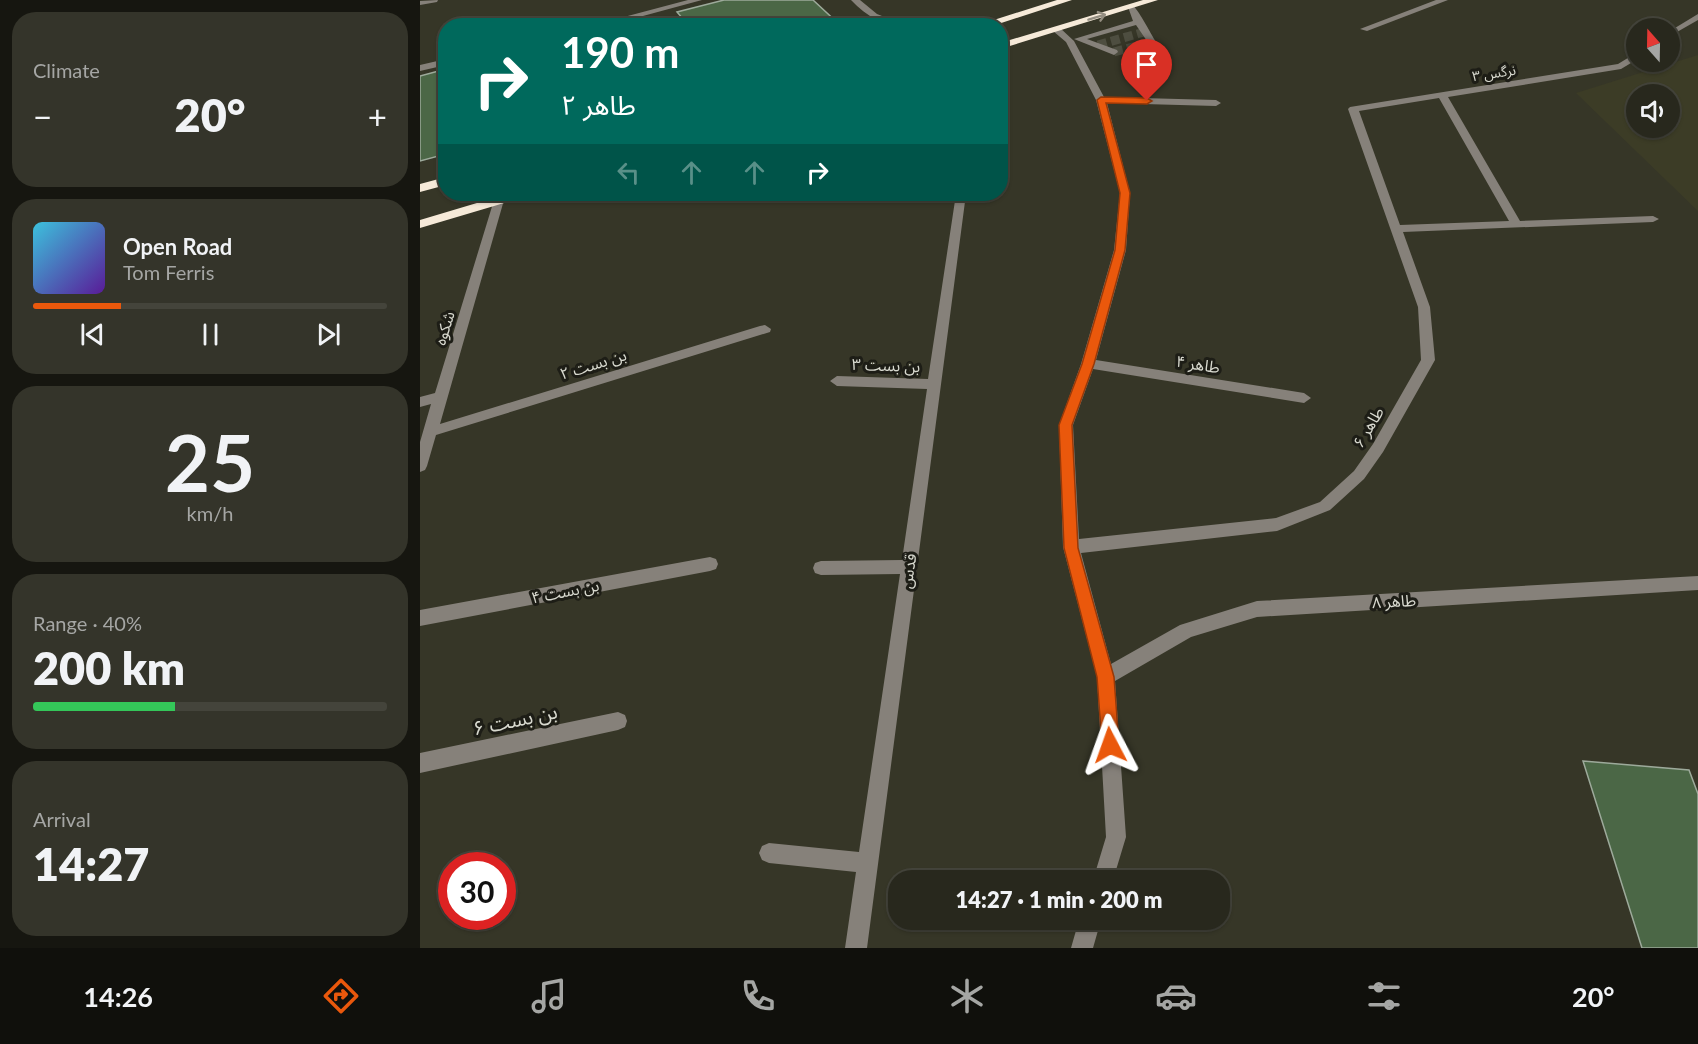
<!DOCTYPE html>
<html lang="en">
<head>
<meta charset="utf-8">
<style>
  :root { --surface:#28281d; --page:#34342a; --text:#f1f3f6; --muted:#a5a6a4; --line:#44443b; --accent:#ea580c }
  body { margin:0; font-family:Lato,"Noto Sans Arabic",sans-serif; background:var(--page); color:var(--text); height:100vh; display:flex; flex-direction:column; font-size:22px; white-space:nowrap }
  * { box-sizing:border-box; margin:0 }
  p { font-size:20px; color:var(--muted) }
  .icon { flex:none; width:33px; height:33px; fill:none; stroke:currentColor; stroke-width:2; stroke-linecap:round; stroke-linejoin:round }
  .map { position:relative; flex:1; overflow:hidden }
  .side { display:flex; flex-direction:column; gap:12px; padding:12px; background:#161610; width:420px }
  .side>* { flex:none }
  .guide { position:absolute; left:18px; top:18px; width:570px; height:183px; border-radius:24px; box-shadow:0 2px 4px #0004,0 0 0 2px var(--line); background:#00695c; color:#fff; overflow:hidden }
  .needle { width:39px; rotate:340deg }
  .tools { position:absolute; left:1206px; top:18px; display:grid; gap:12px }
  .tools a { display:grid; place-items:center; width:54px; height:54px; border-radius:50%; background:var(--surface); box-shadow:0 2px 4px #0004,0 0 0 2px var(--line); font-size:30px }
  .speed { position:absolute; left:18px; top:852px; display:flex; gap:12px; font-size:30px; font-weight:700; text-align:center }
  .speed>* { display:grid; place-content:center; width:78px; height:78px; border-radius:50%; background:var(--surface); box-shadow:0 2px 4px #0004,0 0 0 2px var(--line); line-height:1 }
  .speed .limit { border:9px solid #d22; background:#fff; color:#111 }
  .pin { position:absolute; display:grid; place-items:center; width:51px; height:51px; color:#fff; margin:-62px -26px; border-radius:50% 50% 50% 0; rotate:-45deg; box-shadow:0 0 6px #0007 }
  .pin .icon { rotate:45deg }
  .me { position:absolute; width:66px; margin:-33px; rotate:356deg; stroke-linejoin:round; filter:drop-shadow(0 0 4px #0008) }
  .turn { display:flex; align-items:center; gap:21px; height:126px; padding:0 24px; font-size:27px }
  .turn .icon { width:78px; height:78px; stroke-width:2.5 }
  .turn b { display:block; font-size:42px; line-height:51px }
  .lanes { display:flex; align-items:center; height:57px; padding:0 24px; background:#0003; justify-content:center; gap:30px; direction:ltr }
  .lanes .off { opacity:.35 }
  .big { font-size:45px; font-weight:800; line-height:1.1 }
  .side .tile { flex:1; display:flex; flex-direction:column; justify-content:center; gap:9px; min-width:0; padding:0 21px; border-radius:24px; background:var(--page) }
  .side .dial { align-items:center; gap:0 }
  .dial b { font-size:78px; line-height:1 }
  .song { display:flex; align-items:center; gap:18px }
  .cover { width:72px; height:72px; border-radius:9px; background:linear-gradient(135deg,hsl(190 70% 55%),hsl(270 70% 35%)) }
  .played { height:6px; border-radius:3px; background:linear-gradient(90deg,var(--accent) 25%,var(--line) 25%) }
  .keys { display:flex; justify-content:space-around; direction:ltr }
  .heat { display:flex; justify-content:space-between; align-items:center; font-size:33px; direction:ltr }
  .charge { height:9px; border-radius:4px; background:linear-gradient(90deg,#34c759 40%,var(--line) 0) }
  .trip { position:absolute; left:468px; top:870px; width:342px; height:60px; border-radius:24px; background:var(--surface); box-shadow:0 2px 4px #0004,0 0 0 2px var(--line); font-weight:800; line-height:60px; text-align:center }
  .tab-bar { display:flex; height:96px; justify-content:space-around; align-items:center; background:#10100c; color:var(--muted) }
  .tab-bar .icon { width:42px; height:42px }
  .tab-bar .selected { color:var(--accent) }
  .tab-bar b { font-size:27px; color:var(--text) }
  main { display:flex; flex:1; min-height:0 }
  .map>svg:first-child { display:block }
</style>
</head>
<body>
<main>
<section class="side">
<div class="tile"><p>Climate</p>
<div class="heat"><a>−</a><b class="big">20°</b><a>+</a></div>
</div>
<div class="tile">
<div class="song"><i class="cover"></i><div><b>Open Road</b><p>Tom Ferris</p></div></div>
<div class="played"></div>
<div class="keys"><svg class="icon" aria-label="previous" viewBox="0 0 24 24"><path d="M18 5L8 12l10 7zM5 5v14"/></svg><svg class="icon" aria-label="pause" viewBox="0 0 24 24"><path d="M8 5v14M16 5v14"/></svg><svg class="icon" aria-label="next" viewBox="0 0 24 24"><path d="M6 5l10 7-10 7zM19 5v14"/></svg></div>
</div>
<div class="tile dial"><b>25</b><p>km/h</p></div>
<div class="tile"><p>Range · 40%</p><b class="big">200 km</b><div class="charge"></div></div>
<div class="tile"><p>Arrival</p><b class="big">14:27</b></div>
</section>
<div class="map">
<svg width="1278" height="948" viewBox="0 0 1278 948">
  <rect width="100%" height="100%" fill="#363627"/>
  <path fill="#3c3c26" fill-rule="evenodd" d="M1278,55V211L1156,93ZM1216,94H1250V128H1216Z"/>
  <path fill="#4b6746" stroke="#9daa9b" stroke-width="1.5" d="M304,0H393L421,26H269L257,12Z
    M26,69V154L0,161V76Z
    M1163,761L1269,770L1278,794V948H1222Z"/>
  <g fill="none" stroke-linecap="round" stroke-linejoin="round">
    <path stroke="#4e4e40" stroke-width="9" stroke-dasharray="9 4.5" stroke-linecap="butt" d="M678,45L724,32
      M694,52L732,42"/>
    <path fill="#86817a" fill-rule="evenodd" d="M18,0L17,2L0,5V1Z
      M268,0H282L186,26H170Z
      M431,0H440L457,14L487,26C464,26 447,17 431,0Z
      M1016,0H1028L947,31L940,29Z
      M712,5C717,7 731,34 736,42L735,44H729L716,25L667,39L697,50L698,52L694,55L654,39L713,21L708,7Z
      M1278,14V20L1250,36V31Z
      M633,27H639L654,41L684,97L796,100L801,103L796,106L687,103L710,193L706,250L676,360L884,393L891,398L884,403L673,369L653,425L659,539L856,518L900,502L934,471L953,444L1001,360L998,307L928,109L930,107L1198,64L1216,53V60L1201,69L1028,97L1100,221L1233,216L1239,219L1233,222L983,232L1010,307L1015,360L963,452L944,479L910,510L857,531L661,553L691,664L760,625L837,601L1278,576V590L837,617L771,637L695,681L706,837L693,880H673L686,837L677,677L643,547L639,425L661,364L694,250L700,193L676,100L646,42L633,31ZM1019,98L1089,221L980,225L939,111Z
      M26,59V65L0,71V65Z
      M536,194H546L447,948H425L436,872L349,863L342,860L339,853L342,846L349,843L439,852L480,574L401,575L395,573L393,568L395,563L401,561L482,560L507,389L417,386L410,381L417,376L508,379Z
      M79,197L84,200L20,424L340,326L345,325L351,329L350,332L16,435L7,466L5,470L0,472V442L11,404L0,407V397L15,393L74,200Z
      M290,557L296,559L298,564L296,569L290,571L0,626V610Z
      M198,712L205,715L207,721L205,727L198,730L0,773V753Z
      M659,920H681L673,948H651Z"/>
    <path fill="#f6ead9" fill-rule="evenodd" d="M637,0H652L572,26H555Z
      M723,0H738L580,49V43Z
      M26,177V185L0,192V184Z
      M87,194H106L104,197L0,228V220Z"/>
  </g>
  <defs><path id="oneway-shaft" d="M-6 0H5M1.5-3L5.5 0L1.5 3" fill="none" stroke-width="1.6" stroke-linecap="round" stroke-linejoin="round" transform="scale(1.5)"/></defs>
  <use stroke="#948e81" href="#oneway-shaft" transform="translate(677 17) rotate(-17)"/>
  <path fill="#ea580c" stroke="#983908" stroke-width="1.5" d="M681,97L727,98L732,101L727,104L686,103L710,193L705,250L674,364L652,425L658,548L694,677L699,745L696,751L690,754L684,751L682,745L677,677L644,548L639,425L662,364L695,250L700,193L677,100Z"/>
  <g text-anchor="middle" stroke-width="6" stroke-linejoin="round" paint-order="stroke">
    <g font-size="14" fill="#d8d9cf" stroke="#1d1d16">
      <text transform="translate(1074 73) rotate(-9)" y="5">نرگس ۳</text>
    </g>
    <g font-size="16" fill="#d8d9cf" stroke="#1d1d16">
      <text transform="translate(24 328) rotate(-73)" y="6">شکوه</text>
      <text transform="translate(173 364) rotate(-17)" y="6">بن بست ۲</text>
      <text transform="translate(778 364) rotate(9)" y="6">طاهر ۴</text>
      <text transform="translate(466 365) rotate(2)" y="6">بن بست ۳</text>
      <text transform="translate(948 427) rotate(-59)" y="6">طاهر ۶</text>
      <text transform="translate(488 571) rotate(-82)" y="6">قدس</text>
      <text transform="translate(145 591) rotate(-11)" y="6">بن بست ۴</text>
      <text transform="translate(974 601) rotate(-3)" y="6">طاهر ۸</text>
    </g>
    <g font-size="20" fill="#d8d9cf" stroke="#1d1d16">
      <text transform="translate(95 720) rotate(-12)" y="7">بن بست ۶</text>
    </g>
  </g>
</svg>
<div class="tools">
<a><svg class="needle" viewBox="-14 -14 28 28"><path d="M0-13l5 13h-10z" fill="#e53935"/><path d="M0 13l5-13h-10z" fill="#a5a6a4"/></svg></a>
<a><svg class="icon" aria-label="sound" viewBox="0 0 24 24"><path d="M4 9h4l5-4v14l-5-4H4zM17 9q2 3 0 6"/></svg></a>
</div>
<div class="speed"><div class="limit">30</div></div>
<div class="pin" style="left:727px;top:101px;background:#d93025"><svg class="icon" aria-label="arrive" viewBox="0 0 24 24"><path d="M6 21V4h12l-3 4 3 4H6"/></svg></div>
<svg class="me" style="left:690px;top:745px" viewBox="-20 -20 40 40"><path d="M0-17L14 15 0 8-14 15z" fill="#ea580c" stroke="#fff" stroke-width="4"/></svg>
<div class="trip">14:27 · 1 min · 200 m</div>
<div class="guide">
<div class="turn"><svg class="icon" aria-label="right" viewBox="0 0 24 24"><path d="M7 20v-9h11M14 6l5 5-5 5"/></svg><div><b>190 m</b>طاهر ۲</div></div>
<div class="lanes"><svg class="icon off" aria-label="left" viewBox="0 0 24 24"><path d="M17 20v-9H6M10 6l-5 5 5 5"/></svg><svg class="icon off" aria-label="ahead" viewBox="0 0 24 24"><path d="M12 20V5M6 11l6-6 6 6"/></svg><svg class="icon off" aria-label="ahead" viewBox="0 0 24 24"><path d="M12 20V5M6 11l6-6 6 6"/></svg><svg class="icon" aria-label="right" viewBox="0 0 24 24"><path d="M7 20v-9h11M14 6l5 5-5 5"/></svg></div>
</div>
</div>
</main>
<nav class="tab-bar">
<b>14:26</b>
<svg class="icon selected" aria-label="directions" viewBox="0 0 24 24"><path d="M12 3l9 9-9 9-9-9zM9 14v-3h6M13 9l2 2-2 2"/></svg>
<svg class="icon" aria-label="music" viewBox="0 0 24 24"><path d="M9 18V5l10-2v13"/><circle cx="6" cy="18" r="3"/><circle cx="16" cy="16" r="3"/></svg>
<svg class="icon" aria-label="phone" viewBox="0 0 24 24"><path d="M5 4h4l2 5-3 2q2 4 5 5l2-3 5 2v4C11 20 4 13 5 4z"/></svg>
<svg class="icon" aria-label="climate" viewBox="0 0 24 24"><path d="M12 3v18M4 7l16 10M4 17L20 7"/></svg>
<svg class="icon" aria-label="car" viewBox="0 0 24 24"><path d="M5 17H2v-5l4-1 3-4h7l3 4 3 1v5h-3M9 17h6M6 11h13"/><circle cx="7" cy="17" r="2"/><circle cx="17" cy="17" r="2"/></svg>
<svg class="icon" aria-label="filters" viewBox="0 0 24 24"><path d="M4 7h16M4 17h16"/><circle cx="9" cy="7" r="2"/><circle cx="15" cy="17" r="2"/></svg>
<b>20°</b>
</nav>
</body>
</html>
